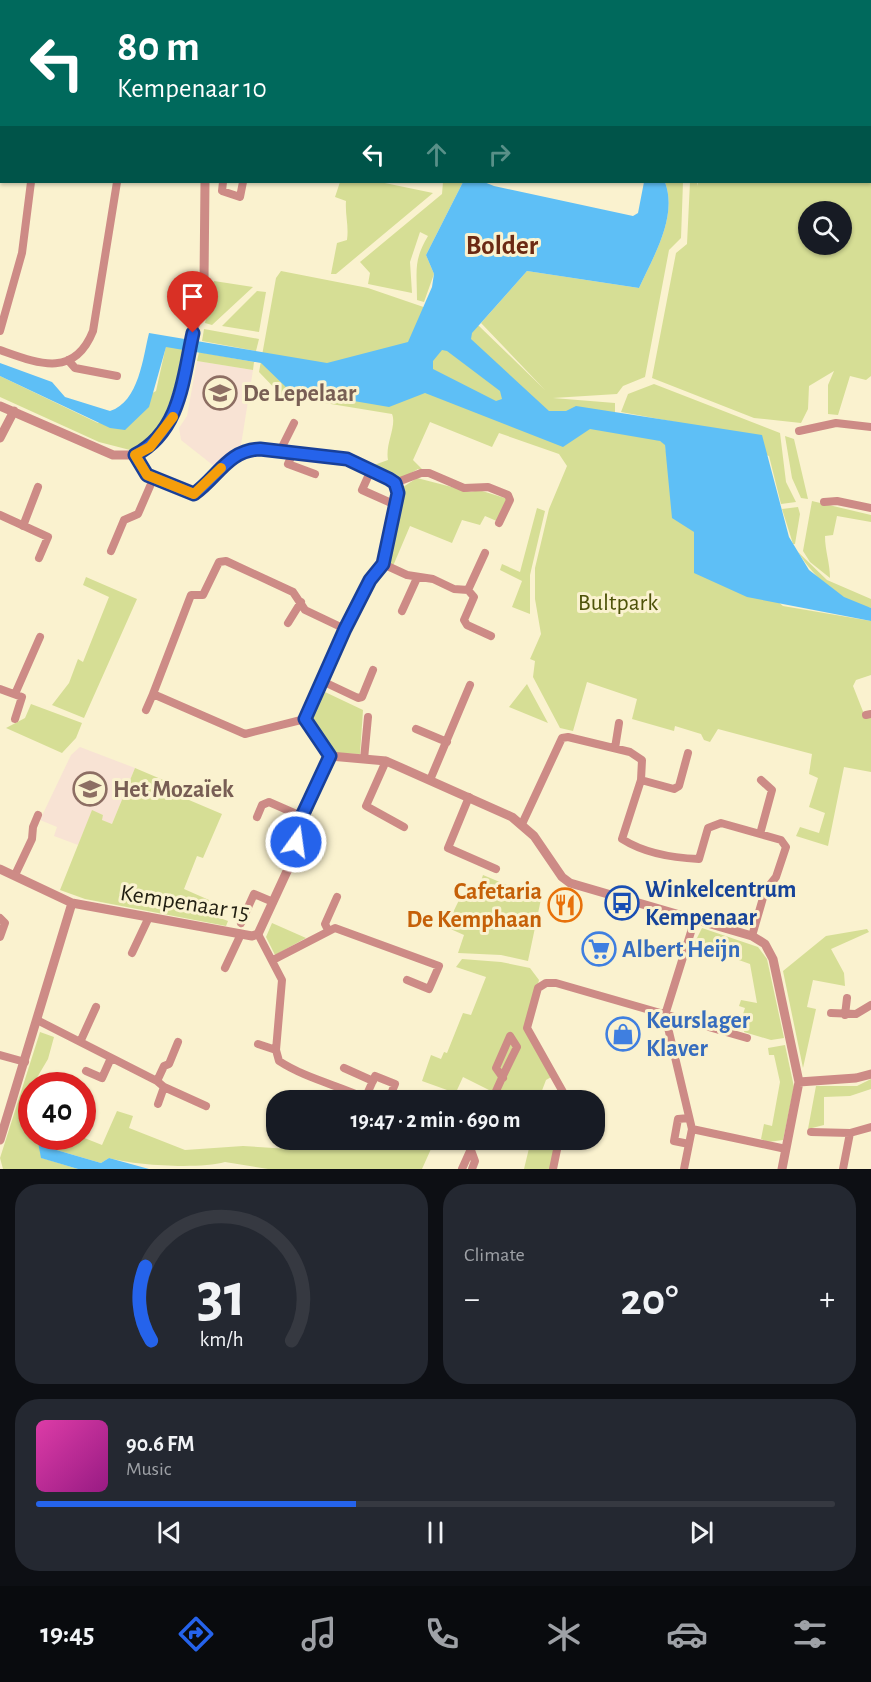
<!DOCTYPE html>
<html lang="en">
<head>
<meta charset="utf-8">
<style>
  :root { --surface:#171b24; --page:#242831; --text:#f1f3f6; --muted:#9ea1a6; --line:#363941; --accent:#2563eb }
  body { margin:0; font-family:"Alegreya Sans",sans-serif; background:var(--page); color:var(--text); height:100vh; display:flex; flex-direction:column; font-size:22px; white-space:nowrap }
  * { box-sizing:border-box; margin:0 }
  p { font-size:20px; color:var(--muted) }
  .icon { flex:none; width:33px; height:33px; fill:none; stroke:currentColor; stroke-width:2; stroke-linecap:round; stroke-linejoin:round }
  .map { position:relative; height:1169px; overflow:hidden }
  .details { display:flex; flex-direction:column; gap:15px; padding:15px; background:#0d0f14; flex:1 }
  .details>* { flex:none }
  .banner { position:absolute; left:0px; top:0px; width:872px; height:183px; box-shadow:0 2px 4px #0004; background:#00695c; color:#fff; overflow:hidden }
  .fabs { position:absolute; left:798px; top:201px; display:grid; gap:12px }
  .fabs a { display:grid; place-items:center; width:54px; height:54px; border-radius:50%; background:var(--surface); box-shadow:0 2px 4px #0004; font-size:30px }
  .speed { position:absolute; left:18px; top:1072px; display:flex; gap:12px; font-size:30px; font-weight:700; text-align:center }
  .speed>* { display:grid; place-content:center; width:78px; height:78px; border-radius:50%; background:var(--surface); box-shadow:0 2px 4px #0004; line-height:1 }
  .speed .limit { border:9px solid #d22; background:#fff; color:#111 }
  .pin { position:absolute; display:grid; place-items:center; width:51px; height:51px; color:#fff; margin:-62px -26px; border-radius:50% 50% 50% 0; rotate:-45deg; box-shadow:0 0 6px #0007 }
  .pin .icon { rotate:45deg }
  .me { position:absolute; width:66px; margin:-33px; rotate:14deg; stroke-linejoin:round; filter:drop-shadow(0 0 4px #0008) }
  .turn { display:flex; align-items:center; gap:21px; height:126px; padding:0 18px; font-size:27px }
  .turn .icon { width:78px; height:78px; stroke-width:2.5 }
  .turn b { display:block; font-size:42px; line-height:51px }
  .lanes { display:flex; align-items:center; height:57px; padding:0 18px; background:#0003; justify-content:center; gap:30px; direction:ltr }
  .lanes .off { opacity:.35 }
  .big { font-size:45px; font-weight:700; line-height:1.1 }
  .details .widget { flex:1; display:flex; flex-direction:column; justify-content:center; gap:9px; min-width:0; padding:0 21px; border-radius:24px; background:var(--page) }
  .details .dial { align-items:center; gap:0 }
  .dial svg { height:156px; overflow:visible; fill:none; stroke:var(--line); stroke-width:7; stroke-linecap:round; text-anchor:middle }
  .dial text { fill:var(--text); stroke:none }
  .song { display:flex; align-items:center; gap:18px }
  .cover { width:72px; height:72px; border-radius:9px; background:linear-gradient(135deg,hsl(320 70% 55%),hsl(310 70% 35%)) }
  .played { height:6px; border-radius:3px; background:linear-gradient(90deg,var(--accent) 40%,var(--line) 40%) }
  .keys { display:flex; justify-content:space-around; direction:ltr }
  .heat { display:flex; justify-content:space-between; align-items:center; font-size:33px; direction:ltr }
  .details .tiles { flex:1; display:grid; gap:15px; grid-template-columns:1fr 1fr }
  .widget:last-child { grid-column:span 2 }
  .trip { position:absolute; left:266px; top:1090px; width:339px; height:60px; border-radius:24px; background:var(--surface); box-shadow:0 2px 4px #0004; font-weight:700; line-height:60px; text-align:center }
  .tab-bar { display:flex; height:96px; justify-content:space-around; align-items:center; background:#090b0e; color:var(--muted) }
  .tab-bar .icon { width:42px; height:42px }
  .tab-bar .on { color:var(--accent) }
  .tab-bar b { font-size:27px; color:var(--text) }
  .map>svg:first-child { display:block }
</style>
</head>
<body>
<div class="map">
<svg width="871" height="1169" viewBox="0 0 871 1169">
  <rect width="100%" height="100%" fill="#faf2cf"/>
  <path fill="#f8e3d4" d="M197,361L253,370L241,445L214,466L181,440L179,428L187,416Z
    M80,747L135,768L112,824L101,820L103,815L92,811L78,845L54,836L57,827L40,820L71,755Z"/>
  <path fill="#d6de95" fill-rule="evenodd" d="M871,137V376L866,380L850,376L838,415L828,414V385L834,371L809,386L808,409L801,423L754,418L652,378L676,253L687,244L690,182H697L698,186V182H870ZM808,212H842V244H808Z
    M340,182H380L433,193L336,274H331L337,243L347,240C349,226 345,215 346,201L335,197Z
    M443,182H463L426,255L434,274L424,302L417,300C417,271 413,261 428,236L420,232L410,262L412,293L368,284L370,273L360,262L442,194Z
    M665,182H683L681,238L669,250L645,377L623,386L617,394L553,398L615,403V413L665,444L667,459L694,532L783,606L871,621V675L856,680L853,686L864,714L871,713V772L844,767L828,846L796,836L800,827L819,833L825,813L809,807L818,778L809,774L812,754L718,729L710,742L704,740L701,734L675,726L674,731L632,719L637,699L587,682L573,731L560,728L533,677L535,661L530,659L541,634L535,599V568L549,509L567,466L559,454L499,433L492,447L430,422L413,460L424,471L418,469L399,480L374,465L388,460C385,444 397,426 392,414L282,396L259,372L276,278L281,271L368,288L479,326L545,390L481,323L527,271L639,288C653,257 678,217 665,182Z
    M214,281L253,287L212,325L205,323Z
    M257,291L266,292L259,332L222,326Z
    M204,329L259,339L256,351L202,341Z
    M166,346L183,349C175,385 168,435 130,450L99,442L0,397V376L98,423L156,391Z
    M199,352L254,362L253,370L197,361Z
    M654,384L780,433L786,482L796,502L781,504L769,456L675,422L621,412L628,394Z
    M785,436L794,439L808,499L801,498L792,478Z
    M417,478L471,492L479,490L508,499L499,522L485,516L480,525L462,520L452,543L410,526L393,566L386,563L396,531L400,489Z
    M812,501L871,515V522L837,516L833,535L825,536C825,551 830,563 830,578L810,562L803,551Z
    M798,507L800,514L795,544H793L782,509Z
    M537,508L545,511L530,575V614L512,607L522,581L500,570L502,564L520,572Z
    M798,552L827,580L871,599V608C840,603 814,577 798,552Z
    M86,577L137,599L84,718L52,705L69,683L78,659L83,662L109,597L83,585Z
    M527,684L528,686L548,723L509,707Z
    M325,692L363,710L360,754L333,753L311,722Z
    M31,704L82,723L76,738L62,753L6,728L25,718Z
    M135,768L182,788L189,800L222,814L203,858L197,856L184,889L209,900L204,912L228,921L226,926L85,899L60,890L92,810L103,815L102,820L112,824Z
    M483,875L541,899L528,961L501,955L458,953L464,935L446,927L460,898L474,902Z
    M272,923L306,938L275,955L266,937Z
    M702,928L758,947L767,959L784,1038L771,1040L744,1032L748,1016L743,1014L745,1008L739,1006L741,1000L757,1003L750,964L694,944Z
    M867,929L869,932L831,949L844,973L845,986L813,980L807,1007L816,1009L803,1068L783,971L826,936Z
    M462,959L501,962L530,968L539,980L527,1029L553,1076L546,1080L538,1101H511L463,1077L452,1101H443L447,1090L422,1081L431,1055L441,1059L444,1052L447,1053L463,1013L471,1015L486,977L456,967Z
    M40,1032L54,1037L48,1059L32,1086L28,1098L32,1137H37L42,1158L78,1169H3L0,1158Z
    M785,1045L794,1087L783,1140L768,1142L761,1139L764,1124L772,1126L780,1082L774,1055H769L768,1048Z
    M871,1079V1089L850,1096L824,1097V1125L808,1129L816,1086H857Z
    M117,1111L133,1116L129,1128L185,1150L243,1146L305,1150L309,1140H345L372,1149L375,1140H411L424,1145L427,1140H435L422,1169H268L225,1162C200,1169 138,1166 109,1158L101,1163L53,1149L50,1137H82L102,1145Z
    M531,1140H556L550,1169H524Z"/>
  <path fill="#5ebff6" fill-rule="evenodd" d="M463,182H484L494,186L633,216L638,213L644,182H665C678,217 653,257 639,288L527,271L472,333L471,339L549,411H566L576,406L762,435L789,537L809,570L844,597L871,608V621L747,597L694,573V532L672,518L665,445L660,441L590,429L563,447L425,393L389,407L289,390L261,363L166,347L149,407L125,430L110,428L0,376V363L52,382L65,397L110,411C139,402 143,357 149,333L327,363L408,342L432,287L434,274L426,255ZM442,350L447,351L500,391L502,399L496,401L433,369V361Z
    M37,1137H50L53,1149L101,1163L109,1158L149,1169H78L41,1158Z"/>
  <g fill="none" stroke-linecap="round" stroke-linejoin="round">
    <path stroke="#cd8b86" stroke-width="8" d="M638,0L646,2
      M54,2V0
      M142,2V0
      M260,2L261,0
      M383,2V0
      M613,2L614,0
      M660,2L661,0
      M223,182L222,191L240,197L243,182
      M0,331L22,253L31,182
      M0,350C37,363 74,379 93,331L117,182
      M68,360L75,368L117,376
      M799,431L836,423L871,427
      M280,451L294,423
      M293,453L288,464L315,474
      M135,455L147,475L191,493L197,492L233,457L248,449L347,459L381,474L395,483
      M371,470L362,490L389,502
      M395,483L421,473H429L464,488L488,487L508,495L510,500L499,523
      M824,502L837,501L871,508
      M0,515L48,537L39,558
      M23,526L38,487
      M111,551L124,520L138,514L154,477
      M383,564L407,575L433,579L454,589L468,590L474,597L464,620L467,625L491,636
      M468,590L485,553
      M402,611L417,578
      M288,623L301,602
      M322,681L358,698L362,697L373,670
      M0,689L22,697L15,719
      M15,694L40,637
      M153,694L191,595H203L219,562L226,561L293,592L305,610L345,629
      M146,710L153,694L245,734L305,719
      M866,715L871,714
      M416,729L447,742
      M615,748L619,723
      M330,756L305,719C323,674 345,630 367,586C371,578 379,572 383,564C389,549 400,497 395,483
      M364,759L368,717
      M386,761L366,806L404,827
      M430,780L470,685
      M641,780L674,789L679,786L688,753
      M469,797L448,848L496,869
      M257,817L262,805L269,802L301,816
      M522,824L562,738L568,737L630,752L642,760L641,780L622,839C644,853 674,858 699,859L708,828L721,823L781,840L786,847L776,877L765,891L752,936
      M760,834L772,790L761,780
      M15,875L32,839L33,827L38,815
      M0,918L5,923L0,937
      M241,923L254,894L273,902
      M328,930L325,924L337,897
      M258,934L282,980L276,1050L279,1061C305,1078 337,1085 365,1098
      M132,953L149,917
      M273,960L335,928L439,966L429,989L407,980
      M225,968L241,934
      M831,1013L856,1014L871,1005
      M845,1015L847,998
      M37,1020L157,1081L164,1087L206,1106
      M81,1040L96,1007
      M258,1044L276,1050
      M0,1055L25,1062
      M344,1068L373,1081
      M86,1071L102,1078L111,1058
      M157,1081L164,1066L169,1064L178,1042
      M364,1101L375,1076L395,1084L388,1101
      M492,1101C499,1083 508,1065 517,1047L510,1036L496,1068L503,1078
      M564,1101L563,1092L527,1028L538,988L546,983H556L747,1038
      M158,1104L164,1087
      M692,1129L665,1015L695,919
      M811,1132L850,1133L871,1127
      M689,1144L674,1141L678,1119L689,1118
      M471,1150L475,1161L472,1169
      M462,1169L475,1140
      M553,1169L559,1140
      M684,1169L692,1129L786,1149
      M843,1169L850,1133"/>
    <path stroke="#cd8b86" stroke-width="9" d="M214,0L216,2
      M0,406L113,455H135L150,447L166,429L180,399L204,281L205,182
      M0,438L14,411
      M0,869L72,903L252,936L258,934L289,867L301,816L330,756L386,761L512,817L534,836L562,877L570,883L752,936L765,944L773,959L799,1082L782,1169
      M799,1082L856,1078L871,1074
      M0,1140L72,903"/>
  </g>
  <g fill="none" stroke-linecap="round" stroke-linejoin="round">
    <defs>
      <path id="route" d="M193,333C183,378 181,431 135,455L147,475L194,494C218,477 228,450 260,449L347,459L389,479L395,483L398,493L383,564L370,580L345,629L305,719L330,756L302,816L296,842"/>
    </defs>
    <use href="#route" stroke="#184099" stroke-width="15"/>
    <use href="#route" stroke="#2563eb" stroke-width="10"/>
    <path stroke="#f59e0b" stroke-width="10" d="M173,417L150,447L135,455L147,475L194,494L221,468"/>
  </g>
  <defs>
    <symbol id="school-ring" viewBox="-11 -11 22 22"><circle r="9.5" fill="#faf2cf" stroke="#8d6e63" stroke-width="1.5"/><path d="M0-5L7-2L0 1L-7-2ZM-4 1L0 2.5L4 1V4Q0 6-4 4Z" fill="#8d6e63"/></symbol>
    <symbol id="bus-ring" viewBox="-11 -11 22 22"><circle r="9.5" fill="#faf2cf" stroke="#1a4fb4" stroke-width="1.5"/><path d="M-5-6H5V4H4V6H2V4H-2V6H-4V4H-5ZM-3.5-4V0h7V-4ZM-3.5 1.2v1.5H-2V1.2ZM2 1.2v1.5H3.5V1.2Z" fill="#1a4fb4"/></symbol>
    <symbol id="restaurant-ring" viewBox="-11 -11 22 22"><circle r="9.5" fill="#faf2cf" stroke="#e8710a" stroke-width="1.5"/><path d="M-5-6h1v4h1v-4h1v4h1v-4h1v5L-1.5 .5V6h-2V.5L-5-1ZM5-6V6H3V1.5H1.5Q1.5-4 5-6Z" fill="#e8710a"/></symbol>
    <symbol id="supermarket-ring" viewBox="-11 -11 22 22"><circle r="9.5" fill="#faf2cf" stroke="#3f7fe0" stroke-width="1.5"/><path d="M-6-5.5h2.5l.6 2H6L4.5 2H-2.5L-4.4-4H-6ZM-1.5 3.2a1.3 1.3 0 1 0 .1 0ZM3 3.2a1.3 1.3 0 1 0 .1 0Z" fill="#3f7fe0"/></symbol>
    <symbol id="shop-ring" viewBox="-11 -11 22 22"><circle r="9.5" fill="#faf2cf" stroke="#3f7fe0" stroke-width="1.5"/><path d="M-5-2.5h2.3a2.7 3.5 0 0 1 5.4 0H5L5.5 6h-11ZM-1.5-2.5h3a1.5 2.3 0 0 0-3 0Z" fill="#3f7fe0"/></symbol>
  </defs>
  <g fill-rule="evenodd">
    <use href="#school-ring" x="201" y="374" width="38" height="38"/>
    <use href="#school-ring" x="71" y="770" width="38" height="38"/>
    <use href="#bus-ring" x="603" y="884" width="38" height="38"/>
    <use href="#restaurant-ring" x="546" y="886" width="38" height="38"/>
    <use href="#supermarket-ring" x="580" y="930" width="38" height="38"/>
    <use href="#shop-ring" x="604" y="1015" width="38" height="38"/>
  </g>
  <g text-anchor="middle" stroke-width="6" stroke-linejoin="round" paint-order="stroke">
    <g font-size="24" font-weight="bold" fill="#785e54" stroke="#faf2cf" text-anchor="start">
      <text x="243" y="401">De Lepelaar</text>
      <text x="113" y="797">Het Mozaïek</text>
    </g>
    <g font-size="24" fill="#4e5309" stroke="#faf2cf">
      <text x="618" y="610">Bultpark</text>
    </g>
    <g font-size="24" font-weight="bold" fill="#164399" stroke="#faf2cf" text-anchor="start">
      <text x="645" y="897">Winkelcentrum<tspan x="645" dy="28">Kempenaar</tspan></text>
    </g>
    <g font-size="24" font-weight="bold" fill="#c56008" stroke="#faf2cf" text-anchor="end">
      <text x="542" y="899">Cafetaria<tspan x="542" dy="28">De Kemphaan</tspan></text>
    </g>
    <g font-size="24" fill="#221f12" stroke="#faf2cf">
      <text transform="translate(185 902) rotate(9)" y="8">Kempenaar 15</text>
    </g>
    <g font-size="24" font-weight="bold" fill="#366cbe" stroke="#faf2cf" text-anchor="start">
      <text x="622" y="957">Albert Heijn</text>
      <text x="646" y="1028">Keurslager<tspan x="646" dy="28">Klaver</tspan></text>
    </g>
    <g font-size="27" font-weight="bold" fill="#6b2913" stroke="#faf2cf">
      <text x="502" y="254">Bolder</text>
    </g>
  </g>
</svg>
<div class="fabs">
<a><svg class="icon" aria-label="search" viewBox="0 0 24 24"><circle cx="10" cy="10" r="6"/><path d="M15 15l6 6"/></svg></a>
</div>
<div class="speed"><div class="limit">40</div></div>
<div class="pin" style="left:193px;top:333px;background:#d93025"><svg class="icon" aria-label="arrive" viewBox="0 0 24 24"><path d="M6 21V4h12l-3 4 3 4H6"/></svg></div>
<svg class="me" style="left:296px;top:842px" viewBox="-20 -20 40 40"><circle r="17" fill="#2563eb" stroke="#fff" stroke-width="3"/><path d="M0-11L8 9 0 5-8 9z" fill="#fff"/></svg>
<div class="trip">19:47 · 2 min · 690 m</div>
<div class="banner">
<div class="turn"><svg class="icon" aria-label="left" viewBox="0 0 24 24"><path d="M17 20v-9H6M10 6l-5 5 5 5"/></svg><div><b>80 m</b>Kempenaar 10</div></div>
<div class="lanes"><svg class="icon" aria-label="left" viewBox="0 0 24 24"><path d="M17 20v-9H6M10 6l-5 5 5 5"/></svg><svg class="icon off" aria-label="ahead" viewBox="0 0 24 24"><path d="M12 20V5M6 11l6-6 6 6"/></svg><svg class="icon off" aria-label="right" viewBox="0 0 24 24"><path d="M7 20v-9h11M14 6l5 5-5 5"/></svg></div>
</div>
</div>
<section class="details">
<div class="tiles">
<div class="widget dial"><svg viewBox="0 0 100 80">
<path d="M14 69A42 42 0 1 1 86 69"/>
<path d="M14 69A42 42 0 0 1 11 31" stroke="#2563eb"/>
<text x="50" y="56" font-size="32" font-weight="700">31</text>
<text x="50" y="72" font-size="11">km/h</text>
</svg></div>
<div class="widget"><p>Climate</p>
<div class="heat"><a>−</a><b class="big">20°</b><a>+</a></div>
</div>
<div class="widget">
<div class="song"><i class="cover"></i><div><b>90.6 FM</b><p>Music</p></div></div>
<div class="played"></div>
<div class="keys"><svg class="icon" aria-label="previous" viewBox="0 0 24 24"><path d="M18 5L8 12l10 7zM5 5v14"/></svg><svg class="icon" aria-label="pause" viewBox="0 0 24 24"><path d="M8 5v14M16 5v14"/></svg><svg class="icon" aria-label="next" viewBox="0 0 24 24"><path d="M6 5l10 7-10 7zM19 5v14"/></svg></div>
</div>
</div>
</section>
<nav class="tab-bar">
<b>19:45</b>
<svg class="icon on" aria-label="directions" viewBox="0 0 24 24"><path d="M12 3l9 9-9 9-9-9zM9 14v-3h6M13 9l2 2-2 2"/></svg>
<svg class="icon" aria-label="music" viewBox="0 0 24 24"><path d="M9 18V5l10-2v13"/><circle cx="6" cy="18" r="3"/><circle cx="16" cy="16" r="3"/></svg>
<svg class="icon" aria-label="phone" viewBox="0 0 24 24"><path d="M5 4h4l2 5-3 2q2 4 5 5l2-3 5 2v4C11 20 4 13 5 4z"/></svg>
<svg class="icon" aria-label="climate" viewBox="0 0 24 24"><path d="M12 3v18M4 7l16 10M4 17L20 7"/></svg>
<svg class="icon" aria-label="car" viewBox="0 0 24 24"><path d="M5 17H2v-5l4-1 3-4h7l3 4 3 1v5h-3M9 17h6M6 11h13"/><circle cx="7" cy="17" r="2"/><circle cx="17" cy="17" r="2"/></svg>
<svg class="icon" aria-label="filters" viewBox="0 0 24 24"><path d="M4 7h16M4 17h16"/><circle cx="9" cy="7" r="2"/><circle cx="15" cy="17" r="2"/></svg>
</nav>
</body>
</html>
